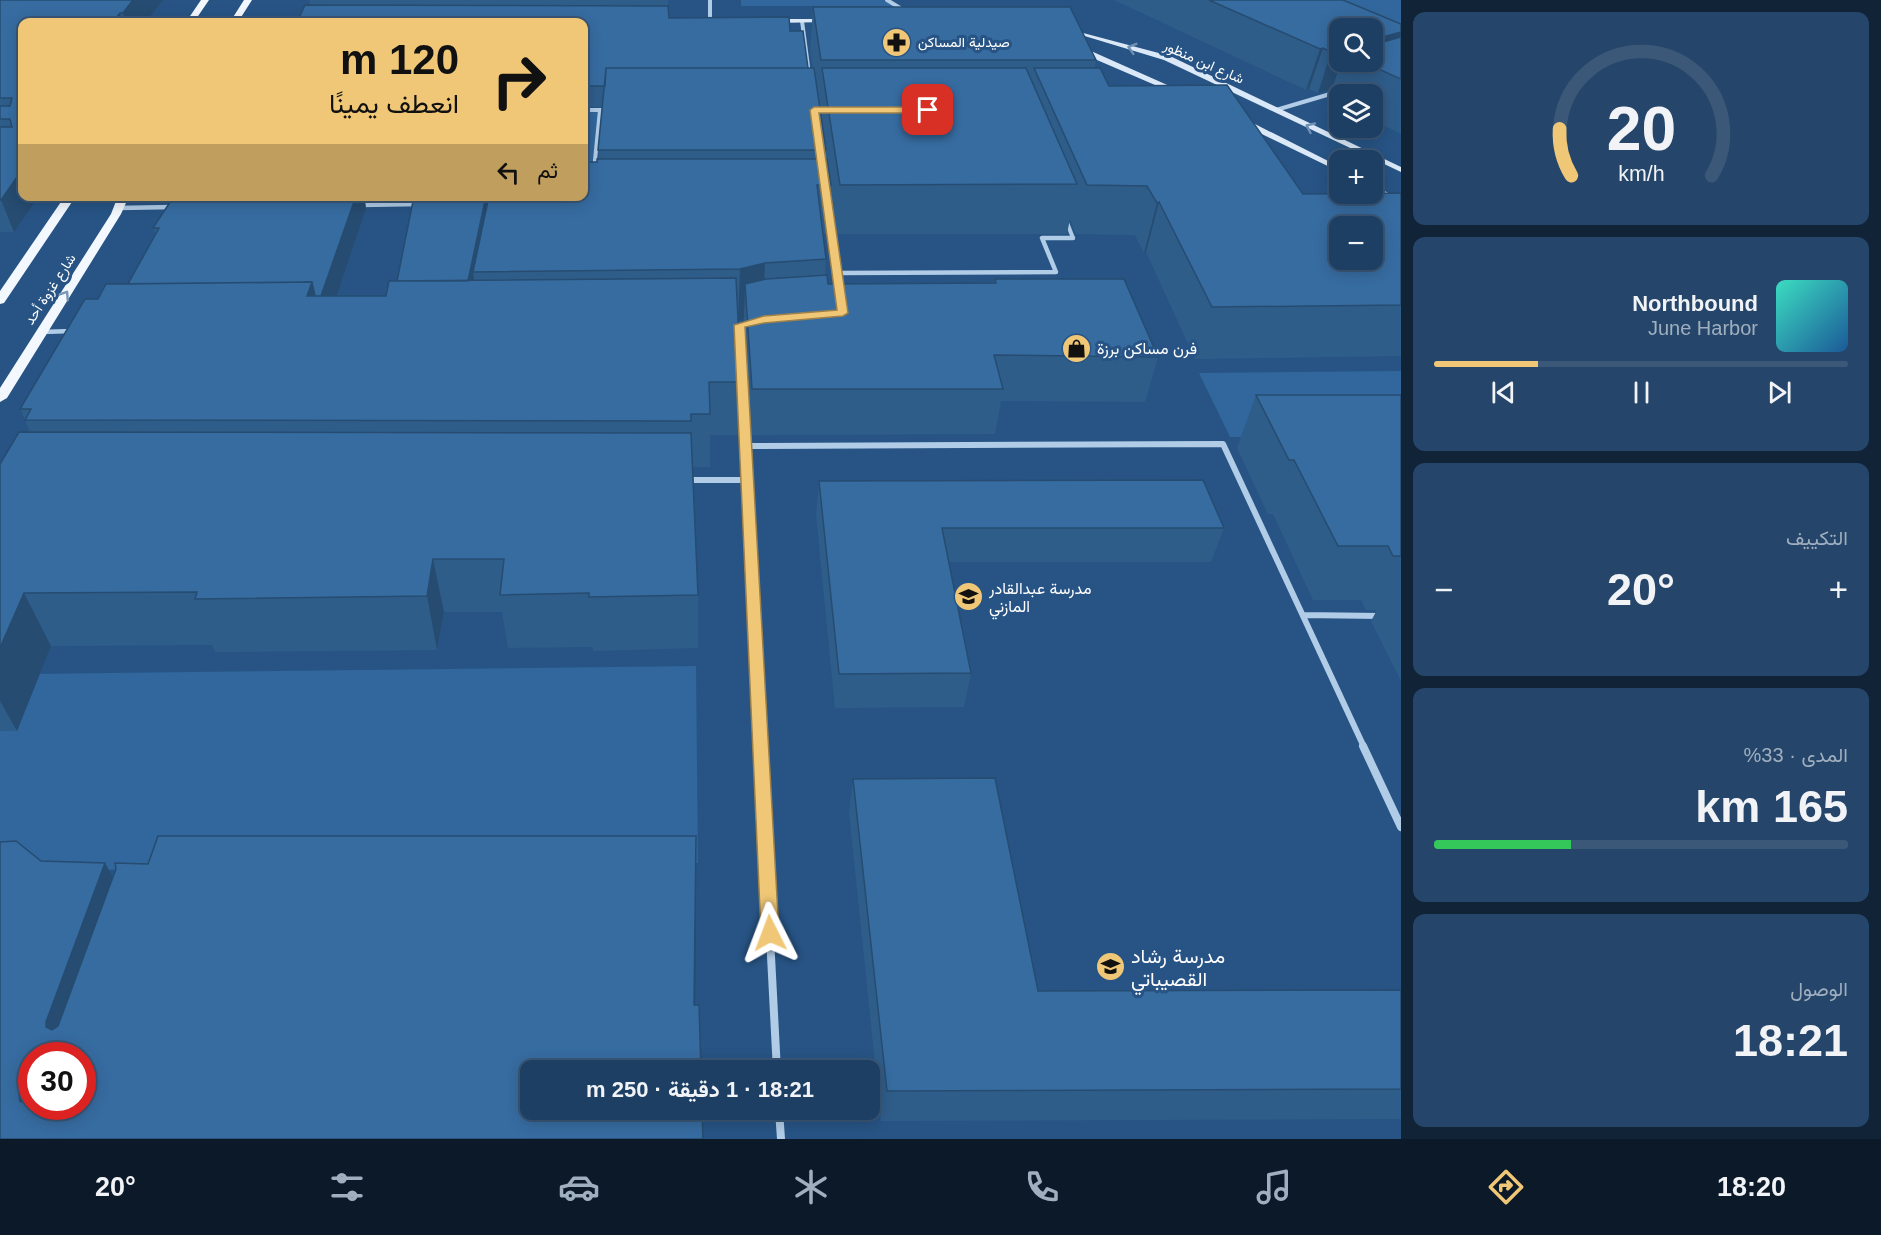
<!DOCTYPE html>
<html lang="ar">
<head>
<meta charset="utf-8">
<style>
  :root { --surface:#1d3f64; --page:#25466a; --text:#f1f3f6; --muted:#a0afbf; --line:#3b5878; --accent:#f0c776 }
  body { margin:0; font-family:Arial,Vazirmatn,sans-serif; background:var(--page); color:var(--text); direction:rtl; height:100vh; display:flex; flex-direction:column; font-size:22px; white-space:nowrap }
  * { box-sizing:border-box; margin:0 }
  p { font-size:20px; color:var(--muted) }
  .icon { flex:none; width:33px; height:33px; fill:none; stroke:currentColor; stroke-width:2; stroke-linecap:round; stroke-linejoin:round }
  .map { position:relative; flex:1; overflow:hidden; direction:ltr }
  .side { display:flex; flex-direction:column; gap:12px; padding:12px; background:#102337; width:480px }
  .side>* { flex:none }
  .hud { position:absolute; left:18px; top:18px; width:570px; height:183px; border-radius:12px; box-shadow:0 3px 15px #0003,0 0 0 2px var(--line); direction:rtl; background:#f0c776; color:#111; overflow:hidden }
  .buttons { position:absolute; left:1329px; top:18px; display:grid; gap:12px }
  .buttons a { display:grid; place-items:center; width:54px; height:54px; border-radius:12px; background:var(--surface); box-shadow:0 3px 15px #0003,0 0 0 2px var(--line); font-size:30px }
  .speed { position:absolute; left:18px; top:1042px; display:flex; gap:12px; font-size:30px; font-weight:700; text-align:center }
  .speed>* { display:grid; place-content:center; width:78px; height:78px; border-radius:50%; background:var(--surface); box-shadow:0 3px 15px #0003,0 0 0 2px var(--line); line-height:1 }
  .speed .limit { border:9px solid #d22; background:#fff; color:#111 }
  .pin { position:absolute; display:grid; place-items:center; width:51px; height:51px; color:#fff; margin:-26px; border-radius:12px; box-shadow:0 3px 9px #0006 }
  .me { position:absolute; width:66px; margin:-33px; rotate:357deg; stroke-linejoin:round; filter:drop-shadow(0 0 4px #0008) }
  .turn { display:flex; align-items:center; gap:21px; height:126px; padding:0 30px; font-size:27px }
  .turn .icon { width:78px; height:78px; stroke-width:2.5 }
  .turn b { display:block; font-size:42px; line-height:51px }
  .then { display:flex; align-items:center; height:57px; padding:0 30px; background:#0003; gap:12px; font-size:22px }
  .big { font-size:45px; font-weight:700; line-height:1.1 }
  .side .tile { flex:1; display:flex; flex-direction:column; justify-content:center; gap:9px; min-width:0; padding:0 21px; border-radius:12px; background:var(--page) }
  .side .dial { align-items:center; gap:0 }
  .dial svg { height:156px; overflow:visible; fill:none; stroke:var(--line); stroke-width:7; stroke-linecap:round; text-anchor:middle }
  .dial text { fill:var(--text); stroke:none }
  .song { display:flex; align-items:center; gap:18px }
  .cover { width:72px; height:72px; border-radius:9px; background:linear-gradient(135deg,hsl(170 70% 55%),hsl(210 70% 35%)) }
  .played { height:6px; border-radius:3px; background:linear-gradient(90deg,var(--accent) 25%,var(--line) 25%) }
  .keys { display:flex; justify-content:space-around; direction:ltr }
  .heat { display:flex; justify-content:space-between; align-items:center; font-size:33px; direction:ltr }
  .charge { height:9px; border-radius:4px; background:linear-gradient(90deg,#34c759 33%,var(--line) 0) }
  .trip { position:absolute; left:520px; top:1060px; width:360px; height:60px; border-radius:12px; background:var(--surface); box-shadow:0 3px 15px #0003,0 0 0 2px var(--line); font-weight:700; line-height:60px; text-align:center; direction:rtl }
  .tabs { display:flex; height:96px; justify-content:space-around; align-items:center; background:#0c1928; color:var(--muted) }
  .tabs .icon { width:42px; height:42px }
  .tabs .on { color:var(--accent) }
  .tabs b { font-size:27px; color:var(--text) }
  main { display:flex; flex:1; min-height:0 }
  .map>svg:first-child { display:block }
</style>
</head>
<body>
<main>
<section class="side">
<div class="tile dial"><svg viewBox="0 0 100 80">
<path d="M14 69A42 42 0 1 1 86 69"/>
<path d="M14 69A42 42 0 0 1 8 45" stroke="#f0c776"/>
<text x="50" y="56" font-size="32" font-weight="700">20</text>
<text x="50" y="72" font-size="11">km/h</text>
</svg></div>
<div class="tile">
<div class="song"><i class="cover"></i><div><b>Northbound</b><p>June Harbor</p></div></div>
<div class="played"></div>
<div class="keys"><svg class="icon" aria-label="previous" viewBox="0 0 24 24"><path d="M18 5L8 12l10 7zM5 5v14"/></svg><svg class="icon" aria-label="pause" viewBox="0 0 24 24"><path d="M8 5v14M16 5v14"/></svg><svg class="icon" aria-label="next" viewBox="0 0 24 24"><path d="M6 5l10 7-10 7zM19 5v14"/></svg></div>
</div>
<div class="tile"><p>التكييف</p>
<div class="heat"><a>−</a><b class="big">20°</b><a>+</a></div>
</div>
<div class="tile"><p>المدى · 33%</p><b class="big">165 km</b><div class="charge"></div></div>
<div class="tile"><p>الوصول</p><b class="big">18:21</b></div>
</section>
<div class="map">
<svg width="1401" height="1139" viewBox="0 0 1401 1139">
  <rect width="100%" height="100%" fill="#275485"/>
  <path fill="#31679c" d="M741,0H884L895,6H741Z
    M1340,0H1401V47L1372,28Z
    M584,110H600L591,203L584,196Z
    M1401,371V436L1230,437L1199,373Z
    M696,666L698,863L0,871V727L25,674Z"/>
  <g fill="none" stroke-linecap="round" stroke-linejoin="round">
    <path stroke="#b1cce7" stroke-width="4" d="M1066,220L1073,238"/>
    <path stroke="#b1cce7" stroke-width="4" d="M710,0V21
      M887,0L905,11
      M802,21L809,74
      M584,110H611
      M1276,110L1337,92
      M594,170L600,110"/>
    <path stroke="#b1cce7" stroke-width="4.5" d="M360,205L419,204
      M117,208L173,207
      M828,209L840,291
      M837,273L1056,272L1042,238H1073
      M739,325L745,437
      M41,332L73,331"/>
    <path stroke="#b1cce7" stroke-width="6" d="M745,436L760,747
      M745,446L1223,444L1364,747
      M685,480H747
      M1303,615L1380,616"/>
    <path stroke="#b1cce7" stroke-width="8" d="M760,746L777,1071
      M1363,746L1401,827
      M779,1110L781,1139"/>
    <path fill="#dbe8f7" fill-rule="evenodd" d="M235,19H285L288,21L233,22V20Z
      M828,19L831,21L830,22L773,23L770,21L773,19Z
      M1068,29L1170,56L1401,167V172L1164,60L1068,31Z
      M1076,47H1082L1183,92L1176,94L1076,51Z
      M1241,120H1247L1340,167V172L1241,124Z
      M1372,185L1401,199V205L1372,191Z"/>
    <path fill="#f3f8fe" fill-rule="evenodd" d="M201,0H209L194,22H186Z
      M244,0H252L238,22H230Z
      M65,196H76L4,303L0,304V291Z
      M118,196H129L121,214L7,398L0,402V388L111,214Z"/>
  </g>
  <path fill="#2f5d8a" fill-rule="evenodd" d="M0,0H163L146,22H22V196H39L14,232H0Z
    M309,0H668L669,18L790,31L808,68H813L810,51L813,7L1096,60L1095,68L1109,86L1303,194L1401,193V356L1195,359L1146,252L1144,253L1135,235L1076,234L1070,219L1067,234H837L831,193L827,234H823L826,259L825,275L828,284L994,283L995,279L1158,357L1145,402L1001,401L995,434L750,435L744,319L738,321L741,382L740,435H710V467H693L698,595V648L593,651V647L508,648L502,612H444L437,650L215,652L212,645L51,646L17,731H0V464L30,432L20,409L98,299L128,284L155,234L153,228L174,196H371L369,200H365L366,209L337,296H386L397,281L584,196L599,159L598,150L603,107H584V22L299,18L310,5Z
    M1114,0H1343L1401,24V134L1372,120V94H1340V104L1329,99L1332,89L1318,93L1309,89L1306,90ZM1340,28L1372,62H1340Z
    M1256,395H1401V681L1371,621L1377,610H1366L1361,600H1313L1273,514H1268L1237,448Z
    M819,481L1224,528L1211,562H949L971,673L964,707L835,708L816,515Z
    M853,779L1038,991L1401,990V1119L881,1121L849,812Z"/>
  <path fill="#264c71" d="M133,0H163L146,22H125L123,13Z
    M120,13L122,22H113Z
    M1401,32V60L1372,62V40Z
    M1323,48L1309,89L1306,90L1320,49Z
    M1340,50V62H1341L1332,89L1318,93L1331,52Z
    M22,170V196H39L14,232L1,200Z
    M356,196H364L366,209L327,325L321,297Z
    M486,196H491L473,272L476,296L466,291Z
    M1159,202L1146,252L1144,253L1157,203Z
    M765,263L763,315L745,284L744,319L738,321L740,269Z
    M312,282L324,334L307,296Z
    M433,559L444,612L437,650L427,596Z
    M24,593L51,646L17,731L0,701V648Z
    M696,836V883L695,1049L694,1005Z
    M105,863L131,909L79,1056L46,1027V1022Z
    M32,1062V1107L20,1101L19,1095Z"/>
  <path fill="#376ca1" stroke="#264c71" stroke-width="1.5" fill-rule="evenodd" d="M0,0H133L123,13H120L113,22H22V170L1,200H0V127H12L10,119H0V106H10L12,98H0Z
    M1209,0H1343L1401,24V32L1372,40V28H1340V50L1331,52L1323,48L1320,49Z
    M305,5L668,6L669,18L789,17L790,31H803L808,68H606L605,86H584V22H268L269,18H299Z
    M813,7H1070L1096,60H821Z
    M1401,37V79L1363,62H1372V45Z
    M606,68H814L826,150H598Z
    M822,68H1026L1077,184L840,185Z
    M1034,68H1100L1109,86L1227,85L1303,194L1401,193V305L1212,307L1159,202L1157,203L1147,186L1087,185ZM1340,226H1372V260H1340Z
    M597,159H827L831,185H817L826,259L765,263L740,269L473,272L489,196H584V162H597Z
    M174,196H356L321,296H315L312,282L128,284L159,228H153Z
    M414,196H486L468,281H397Z
    M827,275L828,284L996,283L995,279H1124L1158,357L994,355L1003,389H752L745,284L766,279Z
    M736,278L741,382H709L710,414H691V421L25,420L31,409H20L85,299H98L106,284L312,282L307,296H386L389,281Z
    M1256,395H1401V556H1393L1388,546H1338L1294,460H1289Z
    M19,432L691,433L698,595L589,597V593L500,595L504,559H433L427,596L195,599L197,592L24,593L0,648V464Z
    M1203,480L1224,528H942L971,673L839,674L819,481Z
    M995,778L1038,991L1401,990V1089L887,1091L853,779Z
    M158,836H696L694,1005H699L701,1071H531V1110H702L703,1139H0V842L16,841L41,861L105,863L46,1022V1027L52,1030L58,1026L116,869L115,863L148,864ZM32,1056H82V1107H32V1098L26,1104L20,1101L19,1095L32,1062Z"/>
  <defs><path id="oneway-chevron" d="M-2-3.5L2.5 0L-2 3.5" fill="none" stroke-width="1.6" stroke-linecap="round" stroke-linejoin="round" transform="scale(1.5)"/></defs>
  <g stroke="#6f8fb3">
    <use href="#oneway-chevron" transform="translate(1132 48) rotate(-163)"/>
    <use href="#oneway-chevron" transform="translate(1310 127) rotate(-155)"/>
  </g>
  <use stroke="#7996b5" href="#oneway-chevron" transform="translate(65 295) rotate(-57)"/>
  <path fill="#f0c776" stroke="#9c814d" stroke-width="1.5" d="M814,107H928L933,110L928,113H819L848,313L843,316L764,323L745,327L779,933L776,939L770,941L764,939L761,933L734,325L764,316L837,310L810,110Z"/>
  <defs>
    <symbol id="pharmacy-disc" viewBox="-11 -11 22 22"><circle r="9.5" fill="#f0c776" stroke="#275485"/><path d="M-2-6h4v4h4v4h-4v4h-4v-4h-4v-4h4Z" fill="#111"/></symbol>
    <symbol id="shop-disc" viewBox="-11 -11 22 22"><circle r="9.5" fill="#f0c776" stroke="#275485"/><path d="M-5-2.5h2.3a2.7 3.5 0 0 1 5.4 0H5L5.5 6h-11ZM-1.5-2.5h3a1.5 2.3 0 0 0-3 0Z" fill="#111"/></symbol>
    <symbol id="school-disc" viewBox="-11 -11 22 22"><circle r="9.5" fill="#f0c776" stroke="#275485"/><path d="M0-5L7-2L0 1L-7-2ZM-4 1L0 2.5L4 1V4Q0 6-4 4Z" fill="#111"/></symbol>
  </defs>
  <g fill-rule="evenodd">
    <use href="#pharmacy-disc" x="880" y="26" width="33" height="33"/>
    <use href="#shop-disc" x="1060" y="332" width="33" height="33"/>
    <use href="#school-disc" x="952" y="580" width="33" height="33"/>
    <use href="#school-disc" x="1094" y="950" width="33" height="33"/>
  </g>
  <g text-anchor="middle" stroke-width="6" stroke-linejoin="round" paint-order="stroke">
    <g font-size="14" fill="#fff" stroke="#275485" text-anchor="start">
      <text x="918" y="47">صيدلية المساكن</text>
    </g>
    <g font-size="14" fill="#fff" stroke="#275485">
      <text transform="translate(1204 62) rotate(24)" y="5">شارع ابن منظور</text>
      <text transform="translate(50 289) rotate(-57)" y="5">شارع غزوة أحد</text>
    </g>
    <g font-size="16" fill="#fff" stroke="#275485" text-anchor="start">
      <text x="1097" y="354">فرن مساكن برزة</text>
      <text x="989" y="594">مدرسة عبدالقادر<tspan x="989" dy="18">المازني</tspan></text>
    </g>
    <g font-size="20" fill="#fff" stroke="#275485" text-anchor="start">
      <text x="1131" y="963">مدرسة رشاد<tspan x="1131" dy="23">القصيباتي</tspan></text>
    </g>
  </g>
</svg>
<div class="buttons">
<a><svg class="icon" aria-label="search" viewBox="0 0 24 24"><circle cx="10" cy="10" r="6"/><path d="M15 15l6 6"/></svg></a>
<a><svg class="icon" aria-label="layers" viewBox="0 0 24 24"><path d="M12 4l9 5-9 5-9-5zM3 14l9 5 9-5"/></svg></a>
<a>+</a>
<a>−</a>
</div>
<div class="speed"><div class="limit">30</div></div>
<div class="pin" style="left:928px;top:110px;background:#d93025"><svg class="icon" aria-label="arrive" viewBox="0 0 24 24"><path d="M6 21V4h12l-3 4 3 4H6"/></svg></div>
<svg class="me" style="left:770px;top:933px" viewBox="-20 -20 40 40"><path d="M0-17L14 15 0 8-14 15z" fill="#f0c776" stroke="#fff" stroke-width="4"/></svg>
<div class="trip">18:21 · 1 دقيقة · 250 m</div>
<div class="hud">
<div class="turn"><svg class="icon" aria-label="right" viewBox="0 0 24 24"><path d="M7 20v-9h11M14 6l5 5-5 5"/></svg><div><b>120 m</b>انعطف يمينًا</div></div>
<div class="then">ثم<svg class="icon" aria-label="left" viewBox="0 0 24 24"><path d="M17 20v-9H6M10 6l-5 5 5 5"/></svg></div>
</div>
</div>
</main>
<nav class="tabs">
<b>18:20</b>
<svg class="icon on" aria-label="directions" viewBox="0 0 24 24"><path d="M12 3l9 9-9 9-9-9zM9 14v-3h6M13 9l2 2-2 2"/></svg>
<svg class="icon" aria-label="music" viewBox="0 0 24 24"><path d="M9 18V5l10-2v13"/><circle cx="6" cy="18" r="3"/><circle cx="16" cy="16" r="3"/></svg>
<svg class="icon" aria-label="phone" viewBox="0 0 24 24"><path d="M5 4h4l2 5-3 2q2 4 5 5l2-3 5 2v4C11 20 4 13 5 4z"/></svg>
<svg class="icon" aria-label="climate" viewBox="0 0 24 24"><path d="M12 3v18M4 7l16 10M4 17L20 7"/></svg>
<svg class="icon" aria-label="car" viewBox="0 0 24 24"><path d="M5 17H2v-5l4-1 3-4h7l3 4 3 1v5h-3M9 17h6M6 11h13"/><circle cx="7" cy="17" r="2"/><circle cx="17" cy="17" r="2"/></svg>
<svg class="icon" aria-label="filters" viewBox="0 0 24 24"><path d="M4 7h16M4 17h16"/><circle cx="9" cy="7" r="2"/><circle cx="15" cy="17" r="2"/></svg>
<b>20°</b>
</nav>
</body>
</html>
